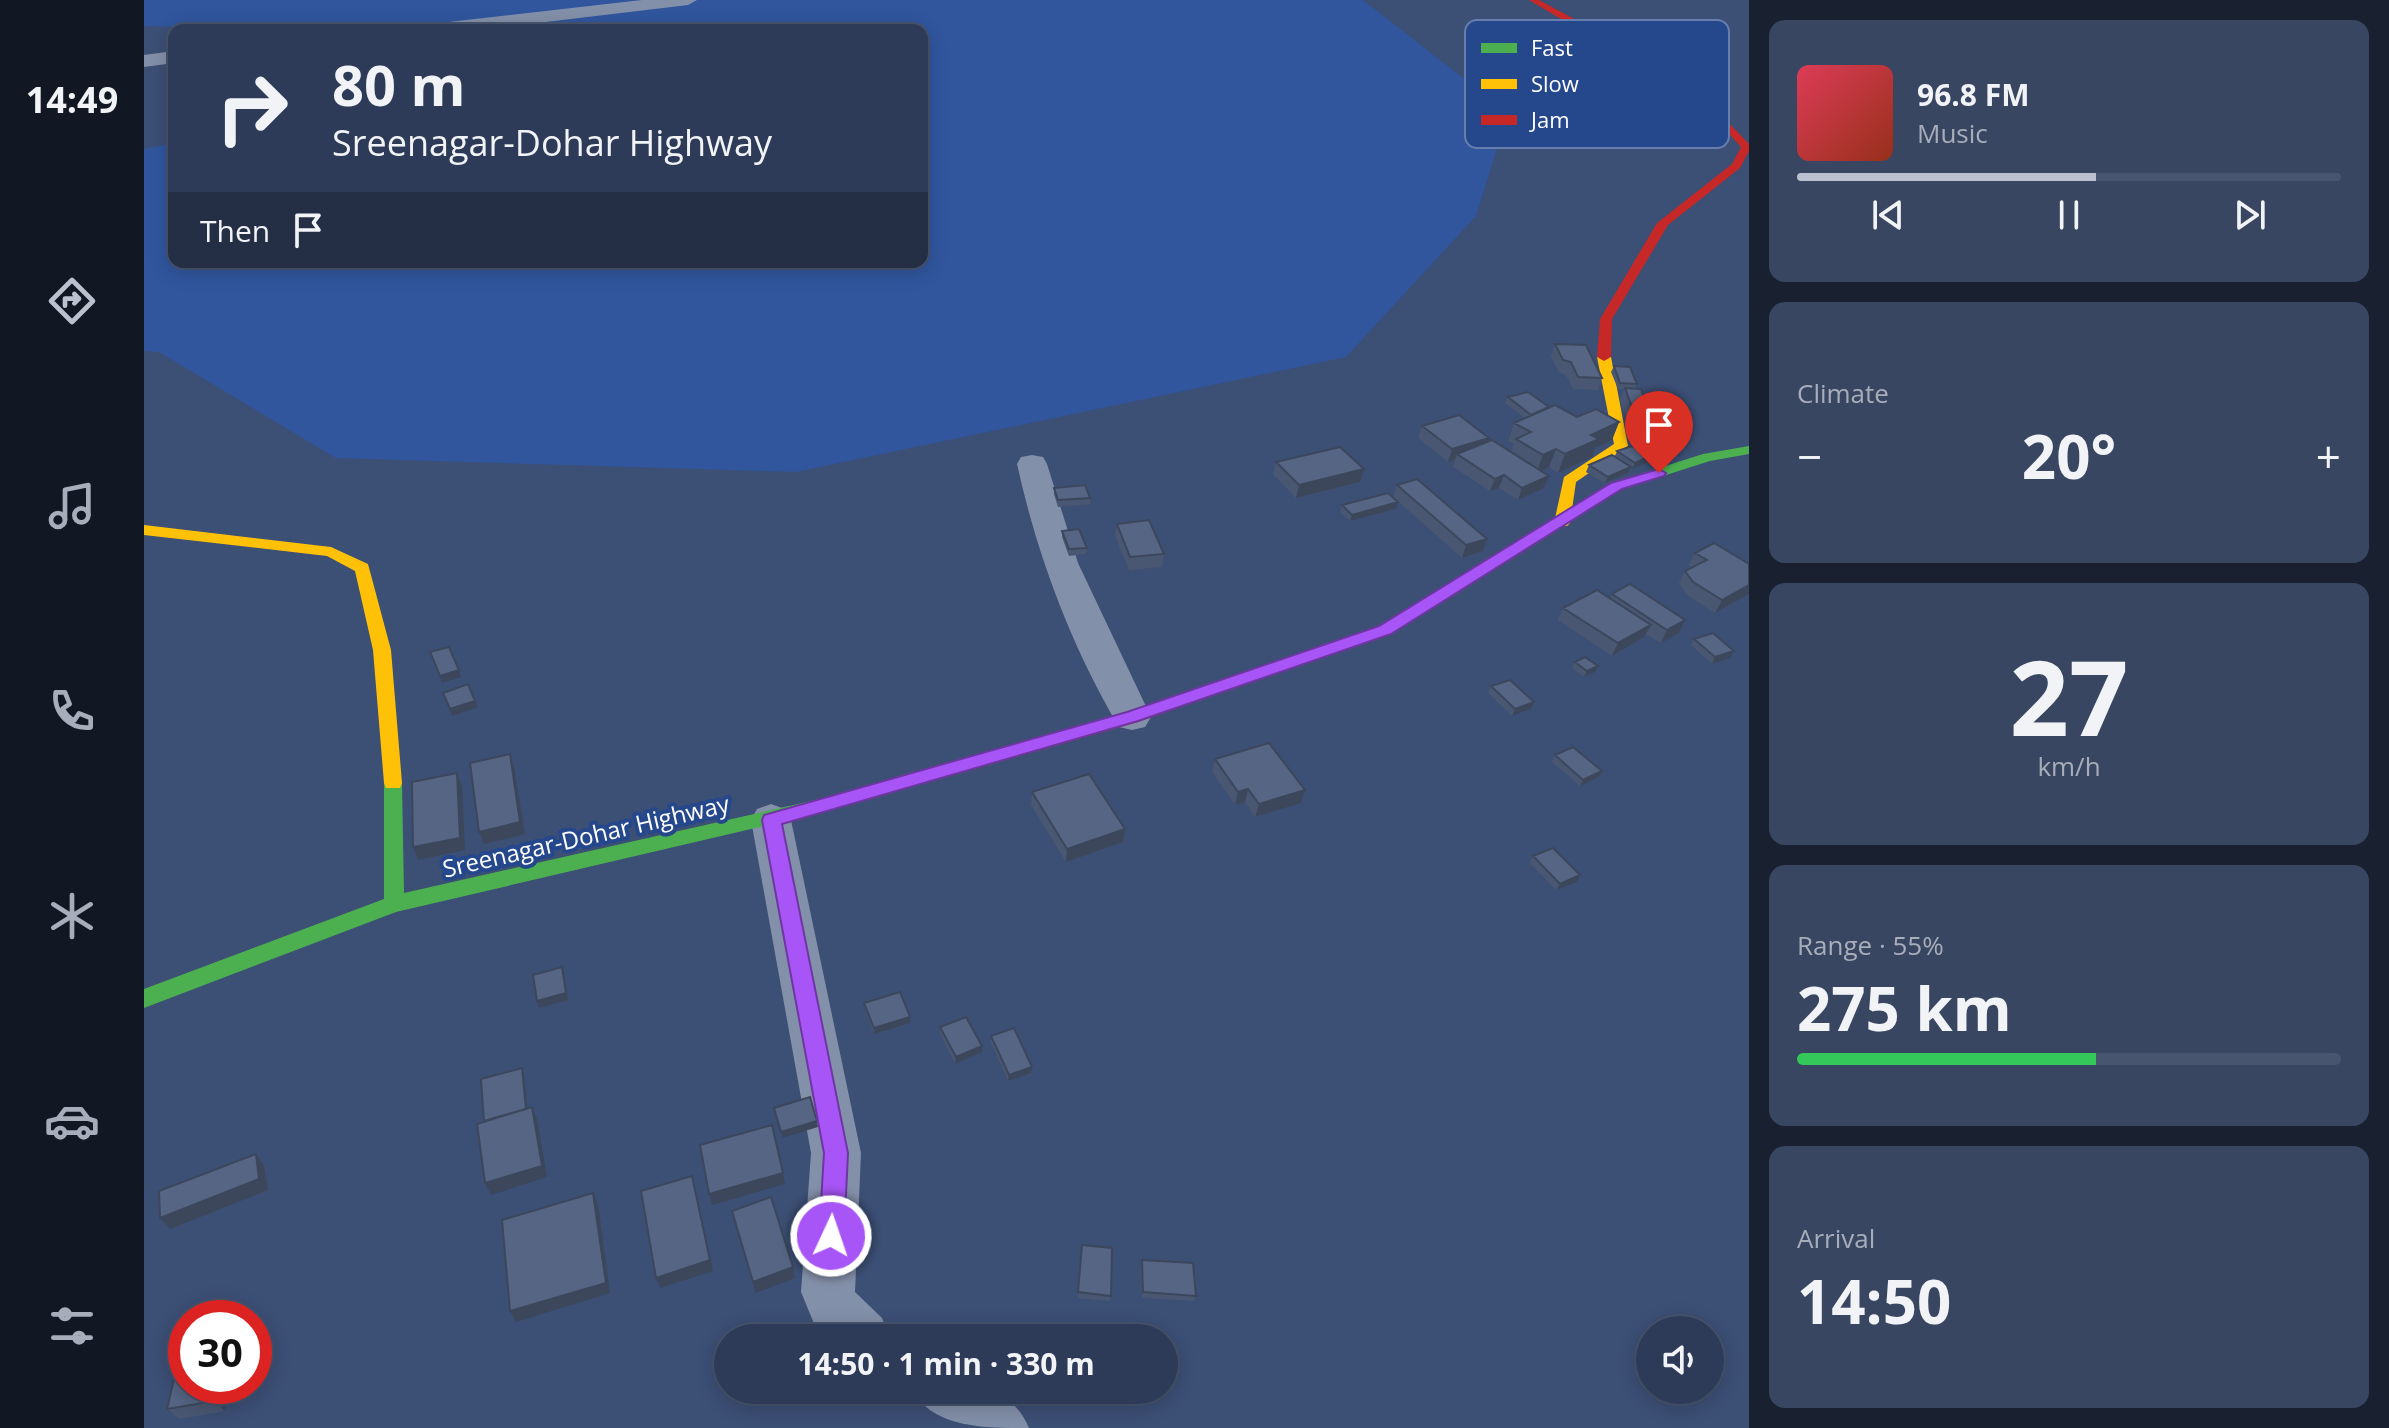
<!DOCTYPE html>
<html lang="en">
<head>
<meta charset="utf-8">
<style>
  :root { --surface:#2d3b58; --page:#394661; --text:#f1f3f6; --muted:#a7adba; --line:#48556e; --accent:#bbc1cf }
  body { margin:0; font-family:"Open Sans",sans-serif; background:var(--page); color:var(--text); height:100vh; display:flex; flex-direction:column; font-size:30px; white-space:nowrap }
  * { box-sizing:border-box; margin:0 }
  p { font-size:26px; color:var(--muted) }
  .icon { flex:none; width:44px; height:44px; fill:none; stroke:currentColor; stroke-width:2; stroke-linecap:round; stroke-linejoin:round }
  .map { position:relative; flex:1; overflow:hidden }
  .details { display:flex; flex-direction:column; gap:20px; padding:20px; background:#192030; width:640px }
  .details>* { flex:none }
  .banner { position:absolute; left:24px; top:24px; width:760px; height:244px; border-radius:16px; box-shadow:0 4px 20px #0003,0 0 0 2px var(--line); background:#2d3b58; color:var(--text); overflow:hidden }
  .buttons { position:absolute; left:1492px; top:1316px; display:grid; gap:16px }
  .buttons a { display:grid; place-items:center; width:88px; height:88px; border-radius:50%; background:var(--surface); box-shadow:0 4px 20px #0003,0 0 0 2px var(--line); font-size:40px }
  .speed { position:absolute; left:24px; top:1300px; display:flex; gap:16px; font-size:40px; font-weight:700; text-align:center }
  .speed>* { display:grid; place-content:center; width:104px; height:104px; border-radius:50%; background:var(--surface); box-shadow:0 4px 20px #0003,0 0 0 2px var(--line); line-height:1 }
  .speed .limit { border:12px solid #d22; background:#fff; color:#111 }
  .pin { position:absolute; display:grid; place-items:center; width:68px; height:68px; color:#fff; margin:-82px -34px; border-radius:50% 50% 50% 0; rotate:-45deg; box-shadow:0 0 8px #0007 }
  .pin .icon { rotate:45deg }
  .me { position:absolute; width:88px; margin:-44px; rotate:3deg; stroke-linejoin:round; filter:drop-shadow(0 0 6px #0008) }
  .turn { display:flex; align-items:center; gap:28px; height:168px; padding:0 32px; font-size:36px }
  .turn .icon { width:104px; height:104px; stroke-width:2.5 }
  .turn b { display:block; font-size:56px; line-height:68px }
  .then { display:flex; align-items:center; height:76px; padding:0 32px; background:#0003; gap:16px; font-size:30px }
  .big { font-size:60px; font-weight:700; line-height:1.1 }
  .details .card { flex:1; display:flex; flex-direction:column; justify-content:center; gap:12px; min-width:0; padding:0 28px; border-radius:16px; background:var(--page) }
  .details .dial { align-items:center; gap:0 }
  .dial b { font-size:104px; line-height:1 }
  .song { display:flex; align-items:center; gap:24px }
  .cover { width:96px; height:96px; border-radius:12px; background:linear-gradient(135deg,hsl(350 70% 55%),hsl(10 70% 35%)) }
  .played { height:8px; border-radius:4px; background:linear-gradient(90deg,var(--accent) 55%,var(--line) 55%) }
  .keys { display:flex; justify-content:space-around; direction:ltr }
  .heat { display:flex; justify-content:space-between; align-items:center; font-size:44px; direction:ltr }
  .charge { height:12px; border-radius:6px; background:linear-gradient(90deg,#34c759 55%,var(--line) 0) }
  .trip { position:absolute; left:570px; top:1324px; width:464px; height:80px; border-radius:40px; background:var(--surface); box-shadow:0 4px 20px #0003,0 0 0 2px var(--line); font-weight:700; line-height:80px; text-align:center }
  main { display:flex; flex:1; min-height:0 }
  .menu { display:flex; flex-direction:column; width:144px; justify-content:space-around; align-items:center; background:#121823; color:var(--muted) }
  .menu .icon { width:56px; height:56px }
  .menu .current { color:var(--accent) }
  .menu b { font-size:36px; color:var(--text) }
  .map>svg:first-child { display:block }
</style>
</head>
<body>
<main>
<nav class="menu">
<b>14:49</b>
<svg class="icon current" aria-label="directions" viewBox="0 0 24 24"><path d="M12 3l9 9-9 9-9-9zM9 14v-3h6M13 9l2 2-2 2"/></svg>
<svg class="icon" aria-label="music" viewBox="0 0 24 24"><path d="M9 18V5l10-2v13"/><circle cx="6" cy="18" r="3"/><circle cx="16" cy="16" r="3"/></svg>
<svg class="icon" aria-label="phone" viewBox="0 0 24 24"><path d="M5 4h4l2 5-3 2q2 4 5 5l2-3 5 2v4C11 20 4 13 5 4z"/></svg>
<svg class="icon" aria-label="climate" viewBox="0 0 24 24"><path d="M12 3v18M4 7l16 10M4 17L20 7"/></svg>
<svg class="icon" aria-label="car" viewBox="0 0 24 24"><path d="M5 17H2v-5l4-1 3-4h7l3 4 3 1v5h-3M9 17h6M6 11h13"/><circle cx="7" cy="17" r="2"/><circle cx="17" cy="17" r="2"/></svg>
<svg class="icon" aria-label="filters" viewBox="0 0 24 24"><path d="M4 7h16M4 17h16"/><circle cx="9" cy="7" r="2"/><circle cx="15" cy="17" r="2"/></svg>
</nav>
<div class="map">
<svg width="1605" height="1428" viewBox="0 0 1605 1428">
  <rect width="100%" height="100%" fill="#3c4f75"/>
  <path fill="#31569e" d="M0,0H1219L1364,113L1332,216L1202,357L652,472L192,458L15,352L0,351V149L30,143V262H778V30H111L0,26Z"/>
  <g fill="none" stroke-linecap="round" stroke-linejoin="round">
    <path fill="#8390a9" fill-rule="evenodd" d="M498,0H553L544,5L335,30H278L287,24Z
      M30,51V63L0,67V55Z
      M888,455L899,457L903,464L934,563L1007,717L1001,727L988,730L975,727C927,646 893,555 873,464L877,457Z
      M627,804L641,809L647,820L717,1153L711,1292L738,1318L746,1338H676L657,1292L667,1153L607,820L613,809Z
      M768,1390C815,1390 864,1377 885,1428C838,1428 790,1428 768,1390Z"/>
    <path fill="#4caf50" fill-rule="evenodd" d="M1605,446V454L1566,461L1478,489L1247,634L1205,648L1196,642L1199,638L1235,626L1468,483L1559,454Z
      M249,776L256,778L258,783L260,893L676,799L683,801L686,806L683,811L676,813L252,912L0,1008V989L240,899V783L242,778Z"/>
    <path fill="#ffc107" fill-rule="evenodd" d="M1460,353L1467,357L1484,446L1432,482L1426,523L1423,526H1413L1410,523L1420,477L1470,444L1453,357Z
      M0,525L187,547L224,564L247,650L258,783L256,788H242L240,783L229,650L211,571L183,556L0,535Z"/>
    <path fill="#c62828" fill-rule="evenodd" d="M1385,0H1395C1471,41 1546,79 1605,144V151L1596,168L1524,225L1468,319L1467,357L1460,361L1453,357L1456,319L1513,223L1588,164L1597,147L1577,125L1527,84Z
      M1205,636L1214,642L1211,646L994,722L676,813L669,811L666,806L669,801L676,799L983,712Z"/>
  </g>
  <path fill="#4a5772" d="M1411,344L1458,378L1454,390L1429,389L1422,375L1414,372L1407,356Z
    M1470,366L1493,384L1491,389L1518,445L1513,457H1505L1503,463L1488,469L1486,468L1484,473L1461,483L1442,472L1445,465L1471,457L1473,451L1493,449L1476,400L1480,389H1474L1467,372Z
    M1364,397L1405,407L1433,417L1475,422L1468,440L1451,448L1448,457L1414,473L1405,467L1398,471L1400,488L1374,500L1355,488L1346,491L1309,467L1311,460L1304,462L1274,438L1278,426L1345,438L1344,441L1367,452L1370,444L1364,441L1370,423L1381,418L1361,403Z
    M1132,462L1220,469L1216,482L1152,498L1129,474Z
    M1253,485L1339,551L1318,558L1249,497Z
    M910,488L946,498V504L914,507L910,494Z
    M1254,502L1252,509L1206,521L1196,512L1198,505Z
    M973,524L1020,554L1018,567L985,570L971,536Z
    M918,531L943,548L942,554L925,556L918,537Z
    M1551,553L1605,564V594L1571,613L1543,595L1535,583L1541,571L1548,567L1545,565Z
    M1468,594L1535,633L1517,643L1502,634L1500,637L1468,656L1414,620L1419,608L1466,598Z
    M1550,639L1586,658L1568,664L1547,645Z
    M1431,662L1454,666L1451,672L1440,677L1428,668Z
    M1347,686L1387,709L1368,716L1344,693Z
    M1411,755L1458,771L1455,777L1436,786L1408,762Z
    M1071,759L1157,803L1111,817L1101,802L1091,805L1068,772Z
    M888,792L979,842L922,862L887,805Z
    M1389,856L1436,875L1433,882L1412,890L1386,863Z
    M720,1003L766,1017V1023L730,1034L721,1009Z
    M796,1027L838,1052L811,1064L796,1033Z
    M847,1036L888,1067L887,1073L864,1081L847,1042Z
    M937,1250L967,1296L965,1301L934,1298Z
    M998,1260L1052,1296L1050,1301L998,1298L997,1265Z
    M42,1386H86L81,1411L35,1419L23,1409Z"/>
  <path fill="#3c475c" d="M1475,422L1468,440L1451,448L1448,457L1414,473L1421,454L1447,435Z
    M1345,438L1341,451L1313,454L1311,460L1304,462L1308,449Z
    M1412,449L1405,467L1392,474L1399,455Z
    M1506,456L1503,463L1488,469L1491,463Z
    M1487,467L1484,473L1461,483L1464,477Z
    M1220,469L1216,482L1152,498L1155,485Z
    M1360,475L1355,488L1346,491L1351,479Z
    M1405,476L1400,488L1374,500L1378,488Z
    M1254,502L1252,509L1206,521L1208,515Z
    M1343,539L1339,551L1318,558L1322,545Z
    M1605,585V594L1571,613L1578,600Z
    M1541,620L1535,633L1517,643L1523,630Z
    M1507,625L1500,637L1468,656L1474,643Z
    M1590,651L1586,658L1568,664L1571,657Z
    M1454,666L1451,672L1440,677L1443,671Z
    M315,670L317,677L298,683L296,676Z
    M331,701L334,707L308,716L306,709Z
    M1390,702L1387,709L1368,716L1371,709Z
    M366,754L370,767L381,834L340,844L335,832Z
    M1458,771L1455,777L1436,786L1439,780Z
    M313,773L318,786L321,850L274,860L269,847Z
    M1104,789L1101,802L1091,805L1094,792Z
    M1161,790L1157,803L1111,817L1115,804Z
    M981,829L979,842L922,862L923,849Z
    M1436,875L1433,882L1412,890L1416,884Z
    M418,967L420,973L424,1000L395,1008L393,1001Z
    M766,1017V1023L730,1034V1028Z
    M838,1046V1052L811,1064L812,1057Z
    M888,1067L887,1073L864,1081L865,1075Z
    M378,1068L380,1074L384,1115L343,1126L340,1121Z
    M388,1107L393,1119L403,1177L347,1195L341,1183Z
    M673,1121L674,1127L638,1138L637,1132Z
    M112,1154L120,1166L124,1190L26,1229L16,1218Z
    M639,1173L641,1184L568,1205L565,1194Z
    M548,1176L569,1271L516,1288L512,1278Z
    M449,1193L454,1204L466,1293L372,1322L366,1311Z
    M649,1267L651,1278L611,1293L609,1282Z
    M74,1386H86L81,1411L71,1401Z"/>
  <path fill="#566584" stroke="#3c475c" stroke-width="2" d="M1411,344L1442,345L1458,378L1434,377L1427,362L1419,360Z
    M1470,366L1486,367L1493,384L1476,383Z
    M1481,388L1497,389L1518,445L1501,443Z
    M1384,392L1405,407L1387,415L1364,397Z
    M1411,405L1433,417L1452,409L1475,422L1447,435L1455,439L1421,454L1412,449L1399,455L1372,439L1387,432L1370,423Z
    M1315,415L1345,438L1308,449L1278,426Z
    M1348,440L1405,476L1378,488L1360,475L1351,479L1313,454Z
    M1488,446L1506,456L1491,463L1473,451Z
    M1196,447L1220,469L1155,485L1132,462Z
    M1468,455L1487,467L1464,477L1445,465Z
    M1273,479L1343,539L1322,545L1253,485Z
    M941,485L946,498L914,500L910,488Z
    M1244,493L1254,502L1208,515L1198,505Z
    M1005,520L1020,554L986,557L973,524Z
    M935,529L943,548L925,549L918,531Z
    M1570,543L1605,564V585L1578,600L1549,582L1541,571L1563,560L1551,553Z
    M1486,584L1541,620L1523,630L1468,594Z
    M1453,590L1507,625L1474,643L1419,608Z
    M1569,633L1590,651L1571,657L1550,639Z
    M305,647L315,670L296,676L286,652Z
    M1441,657L1454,666L1443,671L1431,662Z
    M1366,680L1390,702L1371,709L1347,686Z
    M324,684L331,701L306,709L299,693Z
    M1125,743L1161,790L1115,804L1104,789L1094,792L1071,759Z
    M1429,747L1458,771L1439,780L1411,755Z
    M366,754L376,822L335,832L326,763Z
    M313,773L316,838L269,847L268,782Z
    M945,774L981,829L923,849L888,792Z
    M1409,848L1436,875L1416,884L1389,856Z
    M418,967L422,993L393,1001L389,975Z
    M756,992L766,1017L730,1028L720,1003Z
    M822,1017L838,1046L812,1057L796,1027Z
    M870,1028L888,1067L865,1075L847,1036Z
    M378,1068L382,1109L340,1121L337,1079Z
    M666,1097L673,1121L637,1132L630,1108Z
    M388,1107L398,1166L341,1183L333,1124Z
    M628,1125L639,1173L565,1194L556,1145Z
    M112,1154L115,1179L16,1218L15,1191Z
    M548,1176L566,1260L512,1278L497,1191Z
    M449,1193L462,1283L366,1311L358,1220Z
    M627,1197L649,1267L609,1282L588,1211Z
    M938,1245L968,1248L967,1296L934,1292Z
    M998,1260L1049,1263L1052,1296L999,1292Z
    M41,1333L42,1386H74L71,1401L23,1409Z"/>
  <path fill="#a855f7" stroke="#6d37a1" stroke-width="2" d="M1515,469L1522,473L1520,476L1478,489L1247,634L994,721L638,824L704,1153L700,1236L696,1245L687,1249L678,1245L675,1236L680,1153L618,820L620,815L983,712L1235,626L1467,483Z"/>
  <g text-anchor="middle" stroke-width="8" stroke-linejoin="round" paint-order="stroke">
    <g font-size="24" fill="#fff" stroke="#25478c">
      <text transform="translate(442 837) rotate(-13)" y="8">Sreenagar-Dohar Highway</text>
    </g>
  </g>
  <rect x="1321" y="20" width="264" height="128" rx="12" fill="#25478c" stroke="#667eae" stroke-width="2"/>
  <rect x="1337" y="43" width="36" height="10" fill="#4caf50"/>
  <rect x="1337" y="79" width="36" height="10" fill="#ffc107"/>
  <rect x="1337" y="115" width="36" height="10" fill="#c62828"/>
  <g font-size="22" fill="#fff">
    <text x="1387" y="56">Fast</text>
    <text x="1387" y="92">Slow</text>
    <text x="1387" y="128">Jam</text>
  </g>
</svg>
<div class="buttons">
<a><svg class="icon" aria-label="sound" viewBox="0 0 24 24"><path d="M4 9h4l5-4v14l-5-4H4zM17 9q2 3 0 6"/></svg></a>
</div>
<div class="speed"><div class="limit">30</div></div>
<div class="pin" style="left:1515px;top:473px;background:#d93025"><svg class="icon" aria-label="arrive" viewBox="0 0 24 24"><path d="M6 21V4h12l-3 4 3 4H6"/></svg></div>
<svg class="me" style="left:687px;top:1236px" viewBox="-20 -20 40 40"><circle r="17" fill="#a855f7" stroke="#fff" stroke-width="3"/><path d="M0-11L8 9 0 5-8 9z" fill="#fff"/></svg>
<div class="trip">14:50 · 1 min · 330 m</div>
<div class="banner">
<div class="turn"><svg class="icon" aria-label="right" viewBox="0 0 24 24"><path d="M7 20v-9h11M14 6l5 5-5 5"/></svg><div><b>80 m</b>Sreenagar-Dohar Highway</div></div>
<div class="then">Then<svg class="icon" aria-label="arrive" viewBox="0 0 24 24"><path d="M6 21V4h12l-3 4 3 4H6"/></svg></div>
</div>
</div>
<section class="details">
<div class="card">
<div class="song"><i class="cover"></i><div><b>96.8 FM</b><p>Music</p></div></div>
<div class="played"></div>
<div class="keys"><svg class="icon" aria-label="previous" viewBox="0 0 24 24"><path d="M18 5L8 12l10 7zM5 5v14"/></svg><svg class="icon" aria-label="pause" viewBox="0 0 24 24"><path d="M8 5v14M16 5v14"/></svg><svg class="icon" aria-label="next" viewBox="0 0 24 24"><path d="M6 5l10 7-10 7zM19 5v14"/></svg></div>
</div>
<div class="card"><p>Climate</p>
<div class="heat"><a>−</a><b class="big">20°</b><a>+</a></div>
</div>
<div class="card dial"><b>27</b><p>km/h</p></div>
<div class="card"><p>Range · 55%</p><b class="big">275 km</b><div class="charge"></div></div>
<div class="card"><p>Arrival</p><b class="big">14:50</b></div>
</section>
</main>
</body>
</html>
